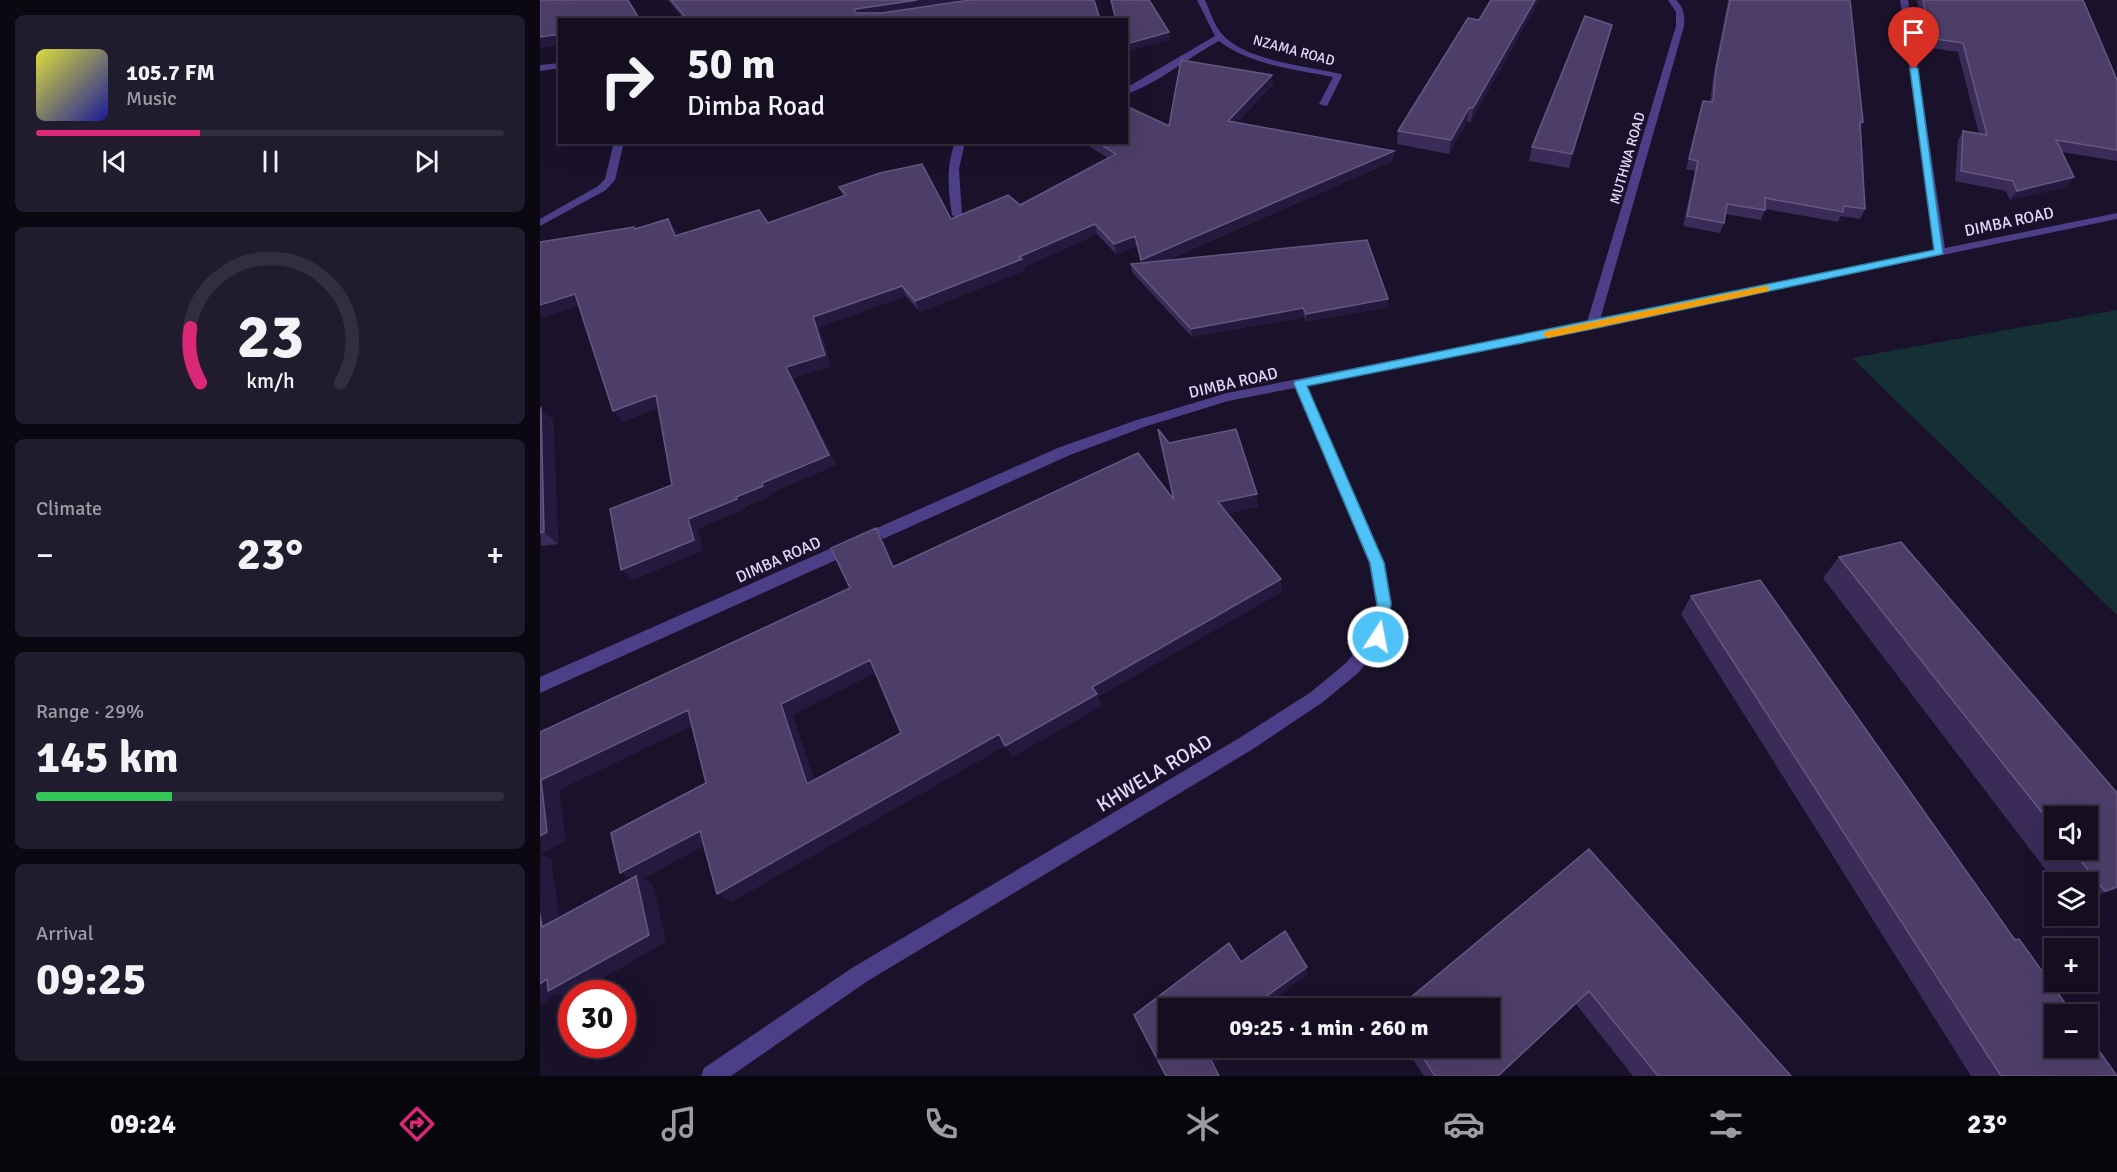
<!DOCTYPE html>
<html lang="en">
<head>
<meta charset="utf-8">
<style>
  :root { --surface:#140e20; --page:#211c2d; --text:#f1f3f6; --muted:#9d9ca5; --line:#332e3e; --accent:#db2777 }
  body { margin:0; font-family:Signika,sans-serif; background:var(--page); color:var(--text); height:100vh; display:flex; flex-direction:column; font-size:22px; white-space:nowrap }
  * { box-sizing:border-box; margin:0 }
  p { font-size:20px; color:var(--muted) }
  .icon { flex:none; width:33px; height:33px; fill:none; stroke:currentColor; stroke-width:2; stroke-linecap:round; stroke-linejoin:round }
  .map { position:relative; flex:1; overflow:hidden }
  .side { display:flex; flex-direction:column; gap:15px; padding:15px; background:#0b0812; width:540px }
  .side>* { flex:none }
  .hud { position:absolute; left:18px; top:18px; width:570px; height:126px; border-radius:0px; box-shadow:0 6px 24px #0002,0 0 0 2px var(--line); background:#140e20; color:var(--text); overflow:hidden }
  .controls { position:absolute; left:1504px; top:806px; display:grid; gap:12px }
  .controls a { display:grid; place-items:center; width:54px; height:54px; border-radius:0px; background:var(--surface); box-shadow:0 6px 24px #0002,0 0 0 2px var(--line); font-size:30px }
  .speed { position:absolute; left:18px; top:980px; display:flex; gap:12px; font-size:30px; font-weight:700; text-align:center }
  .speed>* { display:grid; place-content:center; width:78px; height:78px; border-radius:50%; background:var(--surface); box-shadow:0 6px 24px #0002,0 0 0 2px var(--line); line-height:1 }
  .speed .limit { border:9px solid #d22; background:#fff; color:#111 }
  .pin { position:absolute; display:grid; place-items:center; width:51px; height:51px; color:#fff; margin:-62px -26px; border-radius:50% 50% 50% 0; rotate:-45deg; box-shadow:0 0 6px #0007 }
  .pin .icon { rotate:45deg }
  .me { position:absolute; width:66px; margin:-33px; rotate:11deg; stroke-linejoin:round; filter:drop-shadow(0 0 4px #0008) }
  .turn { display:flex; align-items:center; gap:21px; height:126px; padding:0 30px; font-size:27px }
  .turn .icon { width:78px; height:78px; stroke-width:2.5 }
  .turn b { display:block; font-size:42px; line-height:51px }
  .big { font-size:45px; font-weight:700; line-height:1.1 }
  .side .card { flex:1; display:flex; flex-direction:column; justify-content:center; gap:9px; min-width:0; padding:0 21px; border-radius:9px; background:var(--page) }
  .side .dial { align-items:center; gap:0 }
  .dial svg { height:156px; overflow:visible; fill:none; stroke:var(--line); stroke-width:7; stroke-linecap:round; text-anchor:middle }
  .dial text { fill:var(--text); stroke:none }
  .song { display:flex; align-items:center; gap:18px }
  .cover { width:72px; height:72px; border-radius:9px; background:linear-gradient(135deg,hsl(60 70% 55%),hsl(240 70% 35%)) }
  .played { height:6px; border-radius:3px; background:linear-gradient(90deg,var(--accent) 35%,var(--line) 35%) }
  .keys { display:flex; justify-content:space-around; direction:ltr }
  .heat { display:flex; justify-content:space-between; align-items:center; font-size:33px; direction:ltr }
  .charge { height:9px; border-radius:4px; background:linear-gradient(90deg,#34c759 29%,var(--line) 0) }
  .trip { position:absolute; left:618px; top:998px; width:342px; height:60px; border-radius:0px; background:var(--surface); box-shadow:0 6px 24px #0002,0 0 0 2px var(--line); font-weight:700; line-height:60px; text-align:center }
  .dock { display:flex; height:96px; justify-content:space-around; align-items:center; background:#08060d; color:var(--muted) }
  .dock .icon { width:42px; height:42px }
  .dock .active { color:var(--accent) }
  .dock b { font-size:27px; color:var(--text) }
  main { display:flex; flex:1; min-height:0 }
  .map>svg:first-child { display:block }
</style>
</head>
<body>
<main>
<section class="side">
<div class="card">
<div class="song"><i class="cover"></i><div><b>105.7 FM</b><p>Music</p></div></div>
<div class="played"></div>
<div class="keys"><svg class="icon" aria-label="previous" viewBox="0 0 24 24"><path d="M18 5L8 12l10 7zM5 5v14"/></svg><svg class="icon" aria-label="pause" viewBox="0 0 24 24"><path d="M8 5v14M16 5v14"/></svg><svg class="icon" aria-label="next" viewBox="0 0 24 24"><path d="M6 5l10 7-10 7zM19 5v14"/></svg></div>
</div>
<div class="card dial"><svg viewBox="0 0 100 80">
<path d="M14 69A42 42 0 1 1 86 69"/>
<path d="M14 69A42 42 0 0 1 9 41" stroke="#db2777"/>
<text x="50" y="56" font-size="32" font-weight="700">23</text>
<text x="50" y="72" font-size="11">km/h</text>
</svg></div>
<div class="card"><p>Climate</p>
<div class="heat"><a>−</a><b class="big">23°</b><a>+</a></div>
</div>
<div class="card"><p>Range · 29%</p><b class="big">145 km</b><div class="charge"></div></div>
<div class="card"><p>Arrival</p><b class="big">09:25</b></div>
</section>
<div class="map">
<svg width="1577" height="1076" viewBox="0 0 1577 1076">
  <rect width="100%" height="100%" fill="#1a122a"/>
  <path fill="#153034" d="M1577,310V615L1312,358Z"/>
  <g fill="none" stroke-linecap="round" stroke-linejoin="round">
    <path fill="#4d3e88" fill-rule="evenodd" d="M657,0H665C670,11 674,25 682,34C705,61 767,66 801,74L802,76L787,106L779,104L793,77C755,69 710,65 679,41C652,55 614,86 586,94V88L675,36Z
      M1128,0H1136C1144,8 1145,15 1144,26L1060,320L1394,251L1360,0H1368L1405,248L1577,213V219L767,386L845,563L852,604L844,642L818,673L783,702L713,749L326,982L191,1076H161L164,1068L312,968L701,737L771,692L806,663L830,634L836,604L829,563L755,388L688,401L607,426L530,455L0,693V677L520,447L597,420L687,393L1047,322L1136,26V12Z
      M20,63V68L0,71V65Z
      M74,142H84L75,180L66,190L0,226V219L58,186L65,179Z
      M415,142H425L419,169L422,215L417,218L412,215C408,190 406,167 415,142Z"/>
  </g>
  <path fill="#3b2b58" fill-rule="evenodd" d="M128,0H554L559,20H145Z
    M951,0L931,122L927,121L909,154L857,144L858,131L939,20Z
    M1188,0H1310L1323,122L1320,127L1325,209L1320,219L1301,216L1298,222L1225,209L1221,220L1185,214L1184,223L1180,233L1143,226L1155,171L1146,169L1163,101L1170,102L1173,78Z
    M1377,0H1543L1577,80V161L1522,152L1527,187L1470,200L1466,191L1415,181L1418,140L1423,131L1439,134L1418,52L1385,47Z
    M1072,25L1069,38L1029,168L989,161L992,147Z
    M733,85L697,122L854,151L853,161L627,260L848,299V307L766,322L764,317L652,337L592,272L591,264L601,263L597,246L576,254L557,234L484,267L485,270L380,312L366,296L279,327L291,366L253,378L296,465L230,493L231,496L204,507L205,509L157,529L163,550L92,580L132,485L118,408L82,422L39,305L0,318L96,229H135L138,235L228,223L303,196L299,187L411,219L480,205L568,158L542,142H586Z
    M0,409L13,420L18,544L1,546Z
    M1361,542L1577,793V889L1548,899V882H1515L1283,578L1299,557ZM1515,816H1548V849H1515Z
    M1151,596L1475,940L1577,1076H1431L1141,614Z
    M1049,849L1251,1076H1093L1036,1004L958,1076H884L865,1047H950Z"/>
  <path fill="#26193e" d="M377,0H440L320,18L314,11L316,9Z
    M995,0H1000L931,122L933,108Z
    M559,16V20H536Z
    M1072,25L1069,38L1029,168L1032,154Z
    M629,32L630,40L586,52V44Z
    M20,34V45L0,48V37Z
    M732,75L733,85L689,131L688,121Z
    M929,108L927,121L909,154L911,140Z
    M854,151L853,161L603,270L601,260Z
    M1534,177L1527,187L1470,200L1477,191Z
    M128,219L135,229L142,246L135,236Z
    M555,224L557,234L484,267L485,270L380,312L375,301Z
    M595,236L597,246L576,254L574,244Z
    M362,286L366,296L279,327L291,366L253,378L296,465L230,493L231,496L204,507L205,509L157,529L163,550L92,580L81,570L148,519L196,497L222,483L246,367L273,317Z
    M35,294L43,304L0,318V305Z
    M848,299V307L766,322V314Z
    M763,308L764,317L652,337L651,329Z
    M116,395L125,405L82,422L73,411Z
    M1,408L13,420L18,544L4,532Z
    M717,494L718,507L680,516L678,502Z
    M336,528L344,541L362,580L353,567Z
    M741,579L742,592L558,697L562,706L473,757L465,746L552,687Z
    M330,660L339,671L253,715L279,794L267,784L241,704Z
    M148,710L162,721L19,790L26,841L1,854L11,859L22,934L2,927L0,914L1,780Z
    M459,734L467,745L192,902L177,894Z
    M160,831L175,840L103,879L113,884L126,942L37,993H32V996L29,997L16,994L0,1006V984L7,979L97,882L80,873Z
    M1577,887V889L1548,899V898Z
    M767,967V975L726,1005L724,998Z
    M687,1047H696L674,1065L680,1076H679L671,1060Z"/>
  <path fill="#4d3e69" stroke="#655781" stroke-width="1.5" fill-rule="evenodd" d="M0,0H88L100,20H20V34L0,37Z
    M131,0H377L316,9L314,11L316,13H342L430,0H554L559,16L536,20H148Z
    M571,0H609L629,32L586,44V20H576Z
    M951,0H995L933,108H929L911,140L858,131L928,18L939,20Z
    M1190,0H1310L1323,122H1320L1325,209L1304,206L1303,212L1225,198V210L1187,204L1184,223L1147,216L1158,161L1149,159L1163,101L1173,102L1176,69Z
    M1383,0H1543L1577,80V150L1516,140L1534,177L1477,191L1473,181L1421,171L1423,131L1447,135L1423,43L1390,38Z
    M1045,16L1072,25L1032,154L992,147Z
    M641,60L732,75L688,121L854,151L601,260L595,236L574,244L555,224L479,257L482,259L375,301L362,286L273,317L285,355L246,367L289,455L222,483L223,486L196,497L197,499L148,519L154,540L81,570L70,509L132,485L116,395L73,411L35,294L0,305V242L94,227L95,229L128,219L135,236L219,210L228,223L306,195L299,187L340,173L382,164L411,219L468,195L480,205L576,154L557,142H586V106L629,126Z
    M827,240L848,299L766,314L763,308L651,329L591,264Z
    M1,408L4,532L0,533V409Z
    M618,429L629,443L696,429L717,494L678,502L741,579L552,687L557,694L465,746L459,734L177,894L160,831L80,873L71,833L166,783L148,710L1,780L7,832L0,836V732L310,588L291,548L336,528L353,567L598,453L634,500ZM330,660L361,733L267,784L241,704Z
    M1361,542L1577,793V887L1565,891L1531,849H1548V816H1515V829L1299,557Z
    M1220,580L1475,940L1479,939L1533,1014H1515V1047H1548V1035L1577,1076H1461L1151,596Z
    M1049,849L1251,1076H1118L1049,991L958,1076H895L876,1047H950V1008H858Z
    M96,876L109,935L8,991L7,979L0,984V914L2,927Z
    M745,931L767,967L724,998L730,1008H628V1047H687L671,1060L679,1076H626L594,1015L689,943L701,962Z"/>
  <path fill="#4fc3f7" stroke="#337fa1" stroke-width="1.5" d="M1374,66L1378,69L1403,254L1052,329L767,386L844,563L851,604L843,641L838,643L832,641L830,637L837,604L830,563L754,384L755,381L1394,250L1370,69Z"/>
  <path fill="#f59e0b" d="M1225,286L1229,287V291L1008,338L1002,334L1008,331Z"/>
  <g text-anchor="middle" stroke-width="6" stroke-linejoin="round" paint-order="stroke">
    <g font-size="14" fill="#e5dbfe" stroke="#1a122a">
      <text transform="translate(754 50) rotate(15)" y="5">NZAMA ROAD</text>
      <text transform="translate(1087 158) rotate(-74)" y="5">MUTHWA ROAD</text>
    </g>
    <g font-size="16" fill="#e5dbfe" stroke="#1a122a">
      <text transform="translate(1469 221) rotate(-12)" y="6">DIMBA ROAD</text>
      <text transform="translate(693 382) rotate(-13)" y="6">DIMBA ROAD</text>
      <text transform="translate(238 559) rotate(-24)" y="6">DIMBA ROAD</text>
    </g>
    <g font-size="20" fill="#e5dbfe" stroke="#1a122a">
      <text transform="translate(614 773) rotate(-31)" y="7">KHWELA ROAD</text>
    </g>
  </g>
</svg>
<div class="controls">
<a><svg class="icon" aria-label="sound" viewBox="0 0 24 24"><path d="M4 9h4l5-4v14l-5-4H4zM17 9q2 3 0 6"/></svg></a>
<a><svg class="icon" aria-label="layers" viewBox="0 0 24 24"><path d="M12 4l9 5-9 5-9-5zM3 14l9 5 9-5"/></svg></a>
<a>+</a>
<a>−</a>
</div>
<div class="speed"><div class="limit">30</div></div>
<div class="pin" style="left:1374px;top:69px;background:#d93025"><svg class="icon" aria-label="arrive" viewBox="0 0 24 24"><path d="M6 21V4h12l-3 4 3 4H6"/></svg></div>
<svg class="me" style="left:838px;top:637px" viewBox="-20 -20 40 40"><circle r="17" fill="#4fc3f7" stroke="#fff" stroke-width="3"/><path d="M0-11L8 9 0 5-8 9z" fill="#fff"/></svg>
<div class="trip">09:25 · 1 min · 260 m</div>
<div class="hud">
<div class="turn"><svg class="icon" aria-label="right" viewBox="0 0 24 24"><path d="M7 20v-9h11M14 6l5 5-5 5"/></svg><div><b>50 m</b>Dimba Road</div></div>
</div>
</div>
</main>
<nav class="dock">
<b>09:24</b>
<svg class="icon active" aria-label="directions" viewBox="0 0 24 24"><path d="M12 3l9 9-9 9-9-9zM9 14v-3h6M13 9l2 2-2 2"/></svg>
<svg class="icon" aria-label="music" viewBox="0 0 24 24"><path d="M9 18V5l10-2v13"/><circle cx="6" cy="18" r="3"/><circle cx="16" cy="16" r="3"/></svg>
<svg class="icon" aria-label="phone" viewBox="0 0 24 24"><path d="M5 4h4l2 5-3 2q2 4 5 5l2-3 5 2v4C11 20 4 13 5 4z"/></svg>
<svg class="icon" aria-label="climate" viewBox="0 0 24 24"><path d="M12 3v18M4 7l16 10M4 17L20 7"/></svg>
<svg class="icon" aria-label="car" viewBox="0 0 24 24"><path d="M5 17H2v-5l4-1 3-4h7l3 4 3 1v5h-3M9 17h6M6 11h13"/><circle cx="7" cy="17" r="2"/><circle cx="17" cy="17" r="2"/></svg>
<svg class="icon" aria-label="filters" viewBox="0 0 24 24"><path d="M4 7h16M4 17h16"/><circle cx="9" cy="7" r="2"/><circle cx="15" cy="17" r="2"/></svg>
<b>23°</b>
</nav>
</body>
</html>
